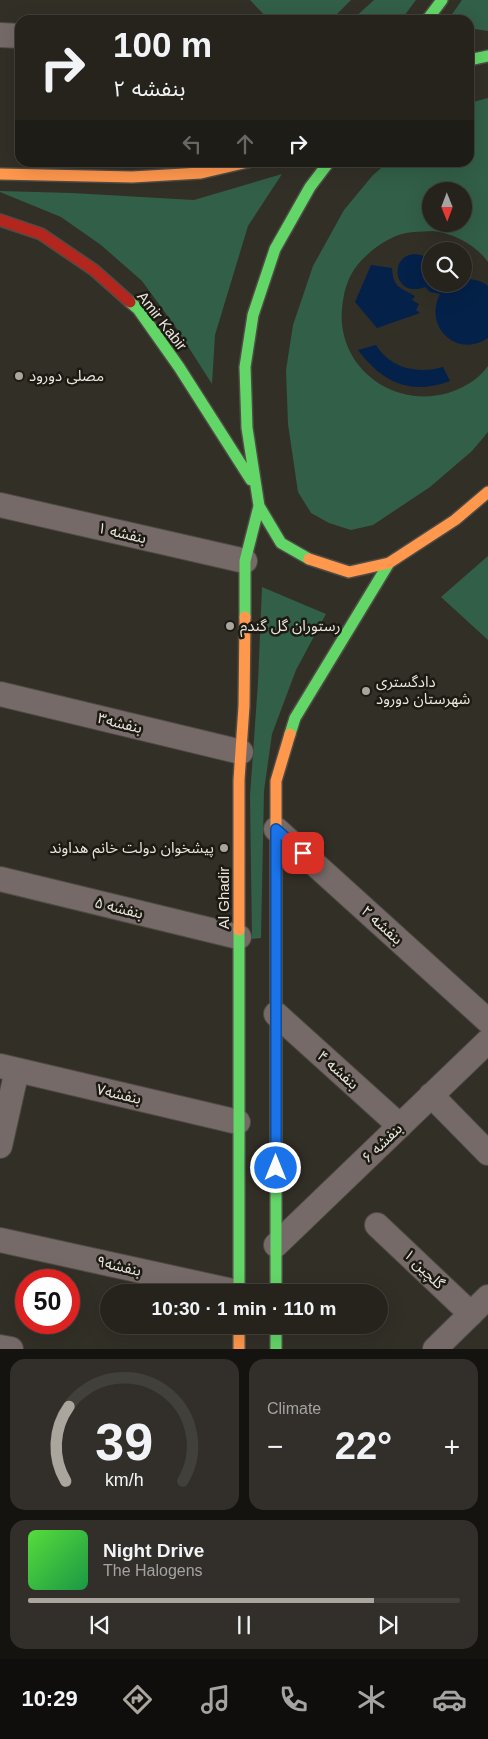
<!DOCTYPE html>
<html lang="en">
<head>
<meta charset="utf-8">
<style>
  :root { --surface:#26231d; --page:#322f2a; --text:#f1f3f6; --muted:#a4a4a4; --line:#42403b; --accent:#aaa69d }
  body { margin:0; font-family:Arial,"Noto Sans Arabic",sans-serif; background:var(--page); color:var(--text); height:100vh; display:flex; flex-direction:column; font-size:19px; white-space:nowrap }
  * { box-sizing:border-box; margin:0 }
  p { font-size:16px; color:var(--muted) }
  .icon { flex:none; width:28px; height:28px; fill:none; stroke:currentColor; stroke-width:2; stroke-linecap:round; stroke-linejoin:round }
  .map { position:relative; height:1349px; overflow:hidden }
  .details { display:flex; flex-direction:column; gap:10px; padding:10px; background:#151310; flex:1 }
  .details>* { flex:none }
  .guide { position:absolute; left:15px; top:15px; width:459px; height:152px; border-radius:15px; box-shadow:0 5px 20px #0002,0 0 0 1px var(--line); background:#26231d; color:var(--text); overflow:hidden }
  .needle { width:32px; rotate:179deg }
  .fabs { position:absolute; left:422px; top:182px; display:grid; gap:10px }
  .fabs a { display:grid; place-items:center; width:50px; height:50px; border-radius:50%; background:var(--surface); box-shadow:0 5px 20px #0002,0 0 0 1px var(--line); font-size:25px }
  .speed { position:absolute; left:15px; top:1269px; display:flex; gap:10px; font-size:25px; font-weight:700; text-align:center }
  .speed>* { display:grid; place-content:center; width:65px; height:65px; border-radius:50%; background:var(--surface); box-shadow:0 5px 20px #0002,0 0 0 1px var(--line); line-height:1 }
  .speed .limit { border:8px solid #d22; background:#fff; color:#111 }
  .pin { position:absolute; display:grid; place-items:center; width:42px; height:42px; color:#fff; margin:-21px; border-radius:10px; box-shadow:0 2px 8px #0006 }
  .me { position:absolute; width:55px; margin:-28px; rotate:0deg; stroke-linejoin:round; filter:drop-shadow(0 0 4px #0008) }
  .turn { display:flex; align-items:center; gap:18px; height:105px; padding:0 15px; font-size:22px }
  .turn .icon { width:65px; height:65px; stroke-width:2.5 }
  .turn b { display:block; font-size:35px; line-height:42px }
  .lanes { display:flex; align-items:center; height:48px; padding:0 15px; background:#0003; justify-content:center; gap:25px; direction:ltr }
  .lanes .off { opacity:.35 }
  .big { font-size:38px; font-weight:700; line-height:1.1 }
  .details .widget { flex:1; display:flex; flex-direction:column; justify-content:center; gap:8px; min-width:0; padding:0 18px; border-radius:15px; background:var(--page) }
  .details .dial { align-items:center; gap:0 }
  .dial svg { height:130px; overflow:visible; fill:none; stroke:var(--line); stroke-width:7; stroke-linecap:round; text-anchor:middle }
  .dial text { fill:var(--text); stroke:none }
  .song { display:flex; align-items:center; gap:15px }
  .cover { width:60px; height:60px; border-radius:8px; background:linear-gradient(135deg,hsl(110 70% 55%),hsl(140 70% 35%)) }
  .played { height:5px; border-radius:2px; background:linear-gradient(90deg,var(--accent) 80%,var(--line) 80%) }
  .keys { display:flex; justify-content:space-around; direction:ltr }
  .heat { display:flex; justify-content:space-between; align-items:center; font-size:28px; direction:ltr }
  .details .tiles { flex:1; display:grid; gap:10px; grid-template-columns:1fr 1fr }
  .widget:last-child { grid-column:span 2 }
  .trip { position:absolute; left:100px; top:1284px; width:288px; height:50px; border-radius:25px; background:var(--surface); box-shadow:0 5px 20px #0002,0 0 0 1px var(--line); font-weight:700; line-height:50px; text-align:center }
  .menu { display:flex; height:80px; justify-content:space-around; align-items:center; background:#0f0e0c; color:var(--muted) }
  .menu .icon { width:35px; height:35px }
  .menu .selected { color:var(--accent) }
  .menu b { font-size:22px; color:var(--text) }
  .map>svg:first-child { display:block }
</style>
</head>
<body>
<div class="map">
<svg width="488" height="1349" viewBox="0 0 488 1349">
  <rect width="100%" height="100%" fill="#322f27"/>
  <path fill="#325f48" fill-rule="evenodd" d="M250,0H351L331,20H269Z
    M374,0H416L401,20H352Z
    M462,0H488V31L475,29L469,31V20H448Z
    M488,98V262C476,245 453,233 433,231C427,231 420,232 414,232C396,233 380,243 367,255C353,267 345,283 343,301C332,362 389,410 448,393C463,388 478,380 488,366V432L472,451L430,487L373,525L351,530L329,523L311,513L298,492L288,424L286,370L293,325L313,266L344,210L373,175L387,163L469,162V103ZM464,191V224H431V191Z
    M282,174L248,226L215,335L212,384L175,326L142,281L101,245L61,217L0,192V191L72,193L194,200Z
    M488,556V640L441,597Z
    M262,587L326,614L296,670L272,734L264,791L261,938L252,939L250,796L258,682Z"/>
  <path fill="#042149" d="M436,249L452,251H431V284H464V279C473,279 481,280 488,286V338C457,359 423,327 440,294L430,292L425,287C389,301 388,244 424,256Z
    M371,265L392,268C393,288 400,287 415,296L412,300L419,304L416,310L420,313L377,328L355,302Z
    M376,345C391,369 418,374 443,367L450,381C410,396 382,382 358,350Z"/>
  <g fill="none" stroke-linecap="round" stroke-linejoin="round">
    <defs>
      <path id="street" d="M0,35L20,36
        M0,505L245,561
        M0,694L241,752
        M276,829L488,1021
        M0,879L239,937
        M276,1014L400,1126
        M0,1066L238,1122
        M431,1095L488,1153
        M0,1146L17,1070
        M377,1225L471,1314
        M0,1240L237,1292
        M276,1245L488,1041
        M0,1347L11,1349
        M435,1349L488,1297"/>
      <path id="fast" d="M427,20L442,0
        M469,60L488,56
        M130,302L138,309L179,367L251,480
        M309,559L281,543L259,506L247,428L245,367L253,315L275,249L310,187L329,162
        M245,617V561L259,506
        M290,734L295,718L389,563
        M239,930V1292
        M276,965V1292
        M276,1325V1349"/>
      <path id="slow" d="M0,174L132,177L201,173L248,162
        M309,559L349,572L389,563L455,520L488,492
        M239,930V780L244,706L245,617
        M276,965V781L290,734
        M239,1325V1349"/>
      <path id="jam" d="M0,220L41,234L94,270L130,302"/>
    </defs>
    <use href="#street" stroke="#4f4b45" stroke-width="26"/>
    <use href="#fast" stroke="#4f4b45" stroke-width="14"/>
    <use href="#slow" stroke="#4f4b45" stroke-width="14"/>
    <use href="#jam" stroke="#4f4b45" stroke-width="14"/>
    <use href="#street" stroke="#756a68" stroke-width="24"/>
    <use href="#fast" stroke="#63d668" stroke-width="11"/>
    <use href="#slow" stroke="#ff974d" stroke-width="11"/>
    <use href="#jam" stroke="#b3261e" stroke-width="11"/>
  </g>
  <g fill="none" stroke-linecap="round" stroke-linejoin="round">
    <defs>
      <path id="route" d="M276,1168V829L303,853"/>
    </defs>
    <use href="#route" stroke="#114b97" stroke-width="12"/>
    <use href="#route" stroke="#1a73e8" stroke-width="9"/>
  </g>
  <g fill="#aaa69d" stroke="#1c1a13" stroke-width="2">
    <circle cx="19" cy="376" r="5"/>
    <circle cx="230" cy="626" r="5"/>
    <circle cx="366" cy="691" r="5"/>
    <circle cx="224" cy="848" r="5"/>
  </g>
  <g text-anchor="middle" stroke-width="5" stroke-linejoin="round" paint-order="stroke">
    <g font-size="15" fill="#eae6dc" stroke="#1c1a13">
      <text transform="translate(162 321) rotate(52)" y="5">Amir Kabir</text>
      <text transform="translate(122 533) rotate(13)" y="5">بنفشه ۱</text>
      <text transform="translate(120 723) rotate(14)" y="5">بنفشه۳</text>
      <text transform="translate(224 898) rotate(-90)" y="5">Al Ghadir</text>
      <text transform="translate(119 908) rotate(14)" y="5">بنفشه ۵</text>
      <text transform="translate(382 925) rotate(42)" y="5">بنفشه ۲</text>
      <text transform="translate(338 1070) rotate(42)" y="5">بنفشه ۴</text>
      <text transform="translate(119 1094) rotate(13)" y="5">بنفشه۷</text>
      <text transform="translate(382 1143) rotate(-44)" y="5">بنفشه ۶</text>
      <text transform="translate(119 1266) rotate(13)" y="5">بنفشه۹</text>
      <text transform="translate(424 1269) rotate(44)" y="5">گلچین ۱</text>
    </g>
    <g font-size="15" fill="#eae6dc" stroke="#1c1a13" text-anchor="start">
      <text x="29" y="381">مصلی دورود</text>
      <text x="240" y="631">رستوران گل گندم</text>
      <text x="376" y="687">دادگستری<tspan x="376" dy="17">شهرستان دورود</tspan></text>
      <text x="214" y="853" text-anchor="end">پیشخوان دولت خانم هداوند</text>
    </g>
  </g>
</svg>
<div class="fabs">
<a><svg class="needle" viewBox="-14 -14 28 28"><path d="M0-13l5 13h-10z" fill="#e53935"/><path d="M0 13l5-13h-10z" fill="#a4a4a4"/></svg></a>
<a><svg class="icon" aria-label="search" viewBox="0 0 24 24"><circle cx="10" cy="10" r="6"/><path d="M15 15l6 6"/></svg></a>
</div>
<div class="speed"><div class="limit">50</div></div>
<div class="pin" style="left:303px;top:853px;background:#d93025"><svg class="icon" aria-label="arrive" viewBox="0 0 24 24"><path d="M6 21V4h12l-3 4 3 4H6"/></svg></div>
<svg class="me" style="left:276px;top:1168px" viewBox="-20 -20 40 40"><circle r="17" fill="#1a73e8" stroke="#fff" stroke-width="3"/><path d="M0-11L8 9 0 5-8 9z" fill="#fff"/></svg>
<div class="trip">10:30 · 1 min · 110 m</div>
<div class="guide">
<div class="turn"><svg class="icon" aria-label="right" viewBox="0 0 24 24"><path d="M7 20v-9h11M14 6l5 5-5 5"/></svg><div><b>100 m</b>بنفشه ۲</div></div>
<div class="lanes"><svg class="icon off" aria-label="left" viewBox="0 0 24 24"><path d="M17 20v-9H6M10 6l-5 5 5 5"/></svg><svg class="icon off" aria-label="ahead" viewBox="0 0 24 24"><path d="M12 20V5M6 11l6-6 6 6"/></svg><svg class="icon" aria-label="right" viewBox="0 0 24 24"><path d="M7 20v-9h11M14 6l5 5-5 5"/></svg></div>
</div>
</div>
<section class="details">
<div class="tiles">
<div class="widget dial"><svg viewBox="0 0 100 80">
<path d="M14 69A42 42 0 1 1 86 69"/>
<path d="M14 69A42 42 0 0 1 16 23" stroke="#aaa69d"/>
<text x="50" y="56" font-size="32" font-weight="700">39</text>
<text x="50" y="72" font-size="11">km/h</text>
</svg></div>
<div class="widget"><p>Climate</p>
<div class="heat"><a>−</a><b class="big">22°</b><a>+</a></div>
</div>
<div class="widget">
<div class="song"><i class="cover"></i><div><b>Night Drive</b><p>The Halogens</p></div></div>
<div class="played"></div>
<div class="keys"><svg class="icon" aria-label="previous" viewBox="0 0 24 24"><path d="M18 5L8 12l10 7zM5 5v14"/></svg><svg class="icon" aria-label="pause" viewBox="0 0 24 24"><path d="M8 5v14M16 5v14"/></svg><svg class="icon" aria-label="next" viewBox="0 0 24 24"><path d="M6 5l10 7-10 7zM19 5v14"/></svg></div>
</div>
</div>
</section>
<nav class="menu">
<b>10:29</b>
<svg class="icon selected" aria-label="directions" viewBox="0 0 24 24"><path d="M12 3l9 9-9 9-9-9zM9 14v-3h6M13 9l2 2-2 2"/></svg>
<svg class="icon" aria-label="music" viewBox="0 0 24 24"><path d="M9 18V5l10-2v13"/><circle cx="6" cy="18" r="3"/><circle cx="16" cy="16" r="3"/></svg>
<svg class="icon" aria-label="phone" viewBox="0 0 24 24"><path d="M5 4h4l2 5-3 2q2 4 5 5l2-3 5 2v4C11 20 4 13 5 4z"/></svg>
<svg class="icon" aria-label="climate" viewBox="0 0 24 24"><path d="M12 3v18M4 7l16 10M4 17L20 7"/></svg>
<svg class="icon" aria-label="car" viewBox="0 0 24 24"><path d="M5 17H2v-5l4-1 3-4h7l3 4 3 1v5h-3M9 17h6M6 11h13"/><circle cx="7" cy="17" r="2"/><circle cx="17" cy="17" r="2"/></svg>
</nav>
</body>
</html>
